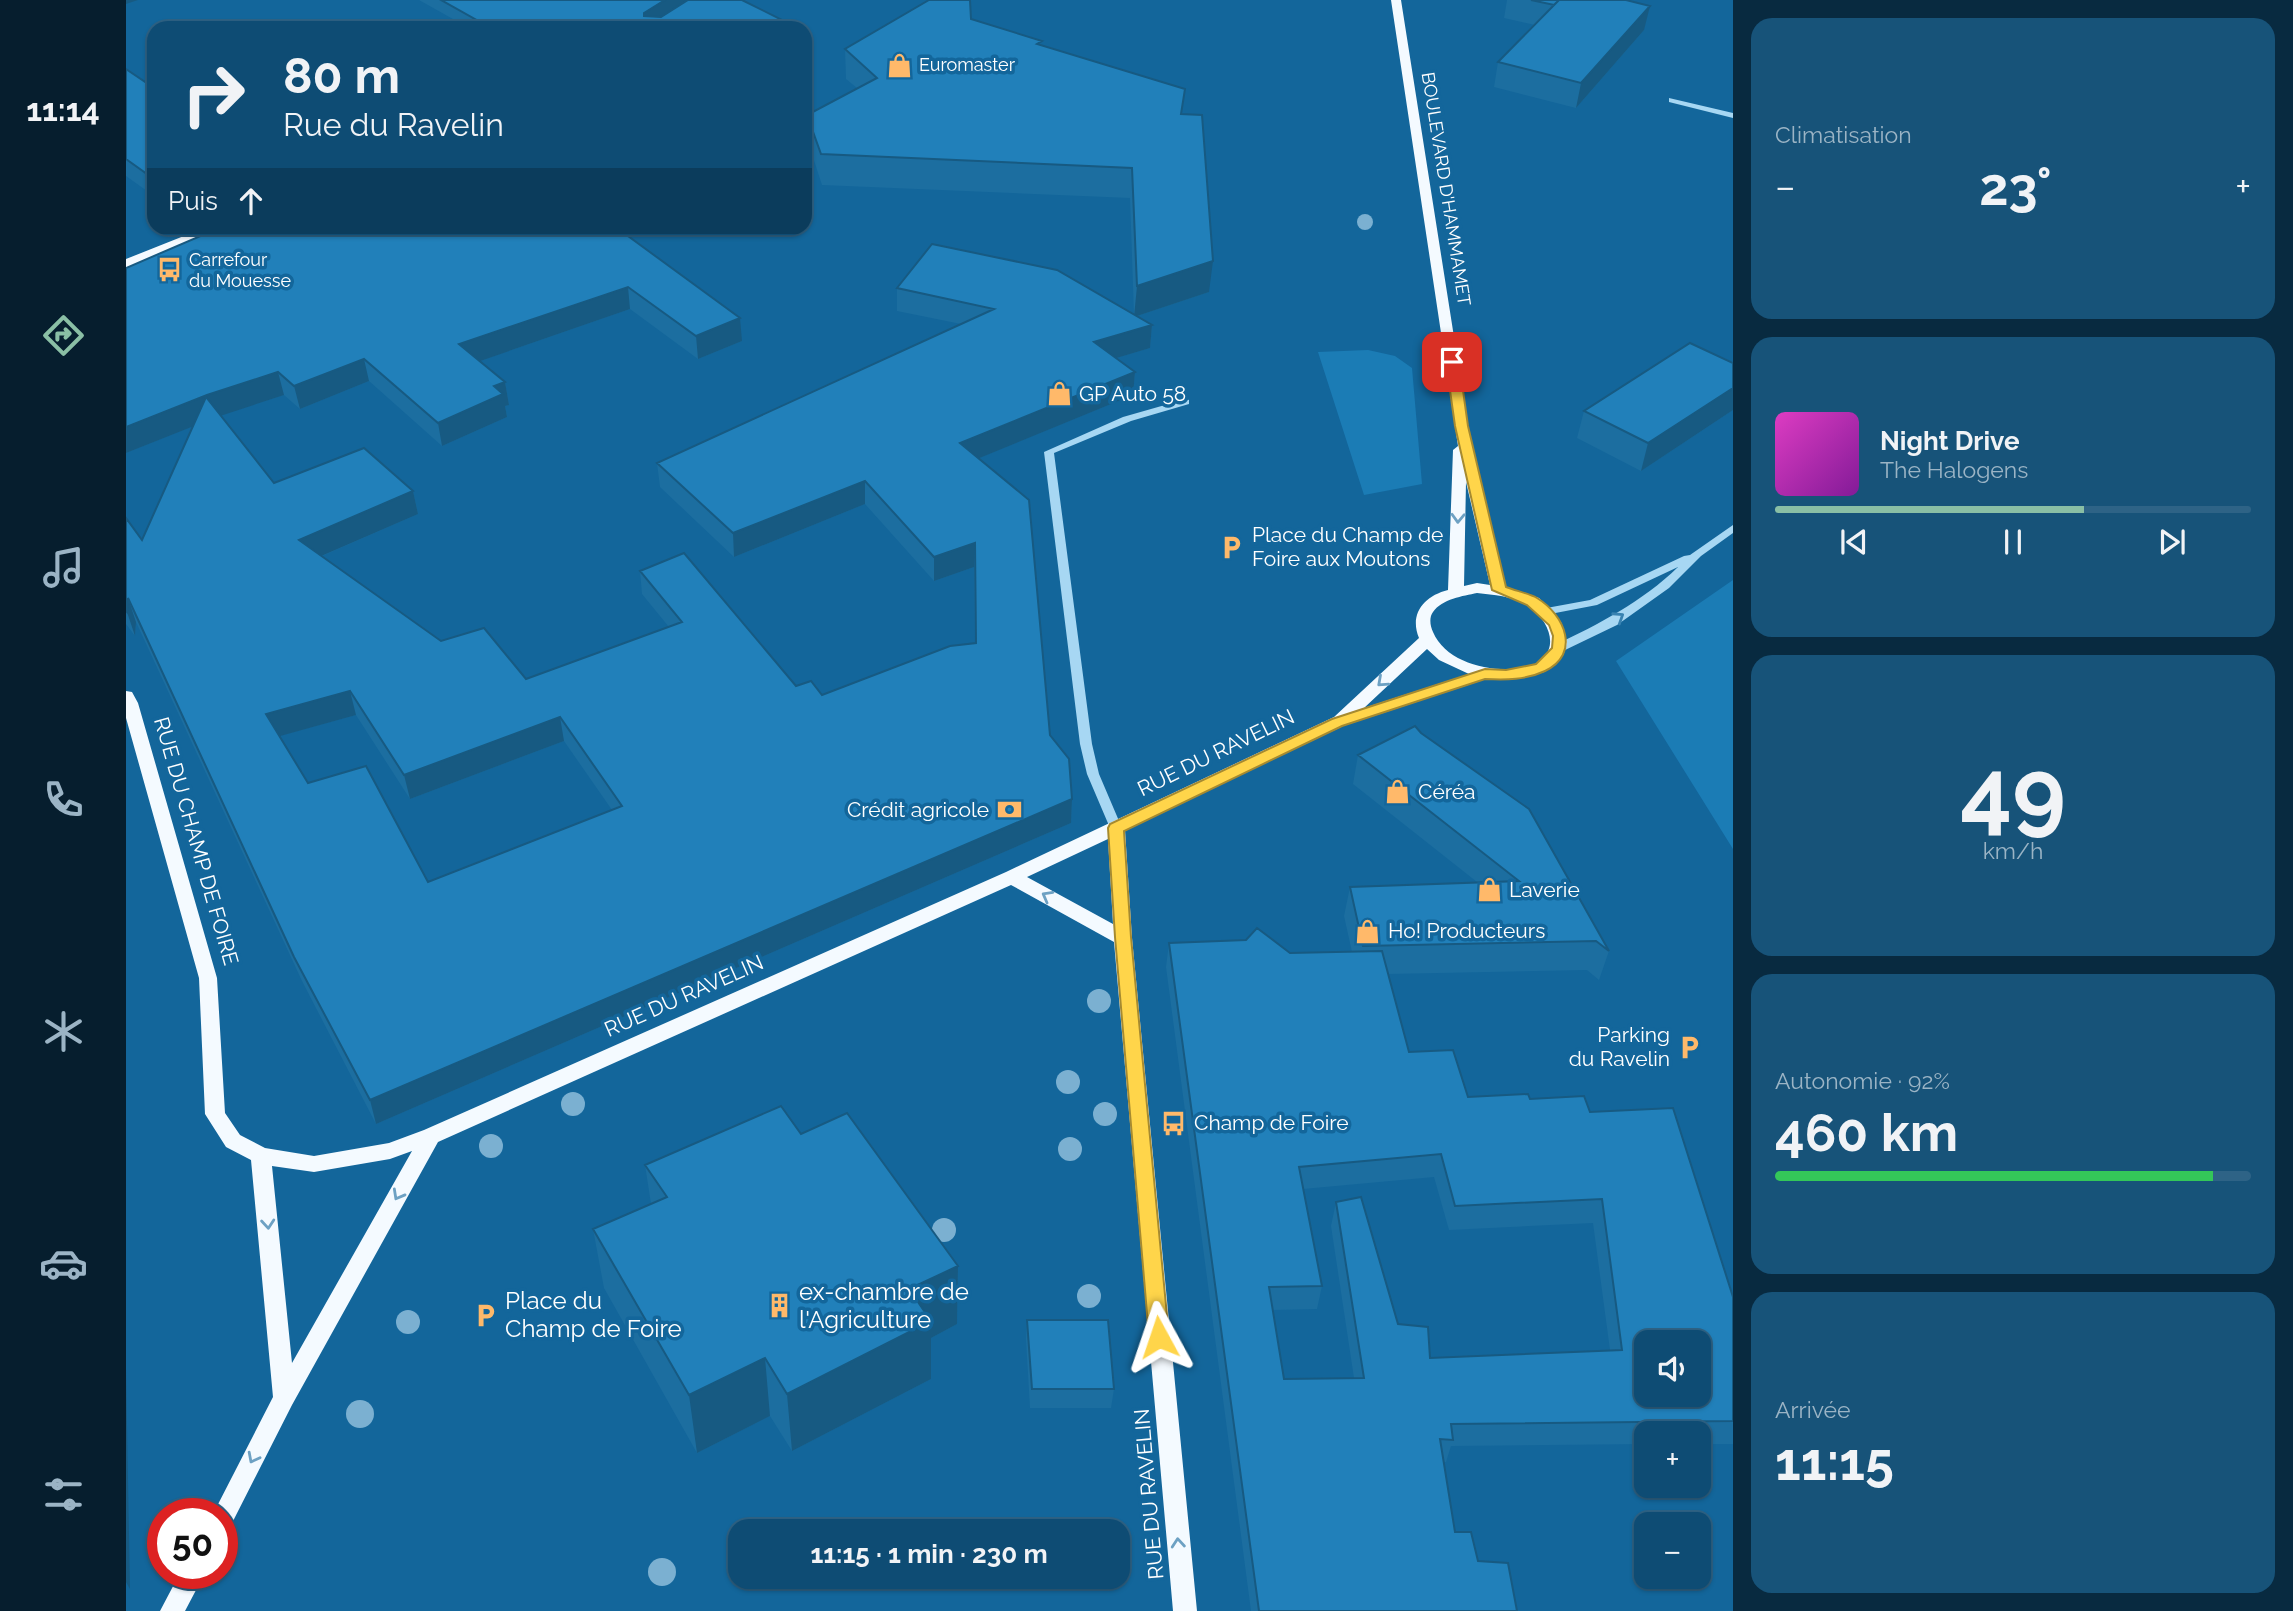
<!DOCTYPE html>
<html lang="fr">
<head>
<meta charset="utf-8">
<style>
  :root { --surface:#0e4c74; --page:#175379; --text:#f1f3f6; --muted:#9bb4c5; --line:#2e6386; --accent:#8abfa5 }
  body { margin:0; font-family:Raleway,sans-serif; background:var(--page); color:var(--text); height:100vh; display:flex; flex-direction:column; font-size:26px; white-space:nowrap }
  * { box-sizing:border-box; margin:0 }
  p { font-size:23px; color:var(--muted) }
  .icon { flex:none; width:38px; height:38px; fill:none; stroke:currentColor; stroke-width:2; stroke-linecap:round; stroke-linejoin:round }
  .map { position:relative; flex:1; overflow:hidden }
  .sheet { display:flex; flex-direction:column; gap:18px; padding:18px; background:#082a40; width:560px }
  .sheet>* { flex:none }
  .banner { position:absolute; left:21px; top:21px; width:665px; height:214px; border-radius:21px; box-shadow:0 2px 5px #0004,0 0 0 2px var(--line); background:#0e4c74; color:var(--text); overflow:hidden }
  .fabs { position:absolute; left:1508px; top:1330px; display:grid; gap:14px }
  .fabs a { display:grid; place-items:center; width:77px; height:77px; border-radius:14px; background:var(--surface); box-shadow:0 2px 5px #0004,0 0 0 2px var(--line); font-size:35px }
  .speed { position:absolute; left:21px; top:1498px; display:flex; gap:14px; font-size:35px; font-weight:700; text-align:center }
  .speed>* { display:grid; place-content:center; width:91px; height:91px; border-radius:50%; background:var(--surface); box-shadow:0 2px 5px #0004,0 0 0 2px var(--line); line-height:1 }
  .speed .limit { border:10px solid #d22; background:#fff; color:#111 }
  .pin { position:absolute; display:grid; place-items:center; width:60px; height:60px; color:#fff; margin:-30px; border-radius:14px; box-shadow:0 4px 10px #0006 }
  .me { position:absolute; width:77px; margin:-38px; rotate:355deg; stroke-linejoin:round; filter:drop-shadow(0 0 5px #0008) }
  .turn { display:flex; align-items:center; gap:24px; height:147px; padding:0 21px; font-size:32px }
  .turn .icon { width:91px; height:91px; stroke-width:2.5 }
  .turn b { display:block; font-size:49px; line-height:60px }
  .then { display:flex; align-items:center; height:66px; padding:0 21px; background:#0003; gap:14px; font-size:26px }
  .big { font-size:52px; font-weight:700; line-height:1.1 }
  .sheet .tile { flex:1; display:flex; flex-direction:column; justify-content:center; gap:10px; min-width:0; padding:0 24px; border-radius:21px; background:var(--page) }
  .sheet .dial { align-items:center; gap:0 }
  .dial b { font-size:91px; line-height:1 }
  .song { display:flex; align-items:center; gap:21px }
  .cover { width:84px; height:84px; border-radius:10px; background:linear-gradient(135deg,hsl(310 70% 55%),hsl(290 70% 35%)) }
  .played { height:7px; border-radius:4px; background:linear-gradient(90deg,var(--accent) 65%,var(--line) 65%) }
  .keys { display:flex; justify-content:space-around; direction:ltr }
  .heat { display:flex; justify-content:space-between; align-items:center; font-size:38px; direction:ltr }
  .charge { height:10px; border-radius:5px; background:linear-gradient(90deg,#34c759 92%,var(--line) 0) }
  .trip { position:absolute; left:602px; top:1519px; width:402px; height:70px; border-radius:21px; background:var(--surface); box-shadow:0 2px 5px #0004,0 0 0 2px var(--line); font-weight:700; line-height:70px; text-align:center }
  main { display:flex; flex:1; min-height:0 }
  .tab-bar { display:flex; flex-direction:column; width:126px; justify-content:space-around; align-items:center; background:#061e2e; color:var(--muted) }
  .tab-bar .icon { width:49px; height:49px }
  .tab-bar .active { color:var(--accent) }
  .tab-bar b { font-size:32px; color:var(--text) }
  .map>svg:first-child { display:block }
</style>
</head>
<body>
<main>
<nav class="tab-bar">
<b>11:14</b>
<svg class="icon active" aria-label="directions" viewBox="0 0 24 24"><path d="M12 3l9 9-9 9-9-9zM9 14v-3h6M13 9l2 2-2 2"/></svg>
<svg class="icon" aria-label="music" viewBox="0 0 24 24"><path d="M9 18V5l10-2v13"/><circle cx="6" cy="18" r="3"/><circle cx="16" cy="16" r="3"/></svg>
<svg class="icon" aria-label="phone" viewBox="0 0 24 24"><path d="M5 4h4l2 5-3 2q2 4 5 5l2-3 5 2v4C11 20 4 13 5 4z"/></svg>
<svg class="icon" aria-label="climate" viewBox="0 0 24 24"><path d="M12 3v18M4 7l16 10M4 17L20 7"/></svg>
<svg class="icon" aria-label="car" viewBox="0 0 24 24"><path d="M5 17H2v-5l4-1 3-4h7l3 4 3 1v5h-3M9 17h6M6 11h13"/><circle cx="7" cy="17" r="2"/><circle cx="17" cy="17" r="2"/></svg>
<svg class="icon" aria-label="filters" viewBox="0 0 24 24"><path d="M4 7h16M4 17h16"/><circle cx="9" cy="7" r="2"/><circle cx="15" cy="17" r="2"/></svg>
</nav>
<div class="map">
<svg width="1607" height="1611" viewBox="0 0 1607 1611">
  <rect width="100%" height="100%" fill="#13669b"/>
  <path fill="#1b7cb5" d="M1242,350L1269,356L1286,368L1296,484L1238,495L1192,352Z
    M1607,580V849L1490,661Z"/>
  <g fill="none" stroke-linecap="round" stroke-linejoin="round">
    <path fill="#a7d7f3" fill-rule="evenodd" d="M1543,98L1607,113V118L1543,102Z
      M1060,399L1063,400V404L1005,421L928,453L966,744L973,774L996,828L990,832L984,828L961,774L954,744L918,452L997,417Z
      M1607,525V533L1575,556L1543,588L1491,625L1437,651H1429L1427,648L1429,645C1473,624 1516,602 1552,567L1471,605L1419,615L1413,611L1415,609L1464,600L1558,556L1564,555Z"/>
    <path fill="#f4faff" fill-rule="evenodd" d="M1265,0H1275L1342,426L1380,587L1413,598L1435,622L1441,643L1438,653L1429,665L1418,672L1397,678H1363L1217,726L999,830L1006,938L1071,1611H1047L988,942L885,885L312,1142L166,1405L104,1527L96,1530V1514H87L147,1397L125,1160L100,1147L79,1114L73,978L0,718V691L6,692L12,703L91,978L99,1113L114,1135L139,1148L188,1156L263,1143L298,1130L880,872L1208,717L1293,638C1283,614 1298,596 1322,590L1327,450L1332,446ZM1340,482L1364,585L1351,583L1338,586ZM1351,593C1369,595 1387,596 1402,606C1430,625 1435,661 1396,668C1365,673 1320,663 1307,632C1304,626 1303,617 1307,612C1316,599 1337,596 1351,593ZM1301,649L1313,660L1343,674L1238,708ZM982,839L987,924L901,877ZM286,1151L166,1363L146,1166L188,1172L264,1159Z
      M78,228H94L0,268V259Z
      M54,1573H79L59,1611H34Z"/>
  </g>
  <g fill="#7bb0d1">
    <circle cx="1239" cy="222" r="8"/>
    <circle cx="973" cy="1001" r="12"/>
    <circle cx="942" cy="1082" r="12"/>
    <circle cx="447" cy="1104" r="12"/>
    <circle cx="979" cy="1114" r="12"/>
    <circle cx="365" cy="1146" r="12"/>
    <circle cx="944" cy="1149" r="12"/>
    <circle cx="818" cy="1230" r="12"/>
    <circle cx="963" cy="1296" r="12"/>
    <circle cx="282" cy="1322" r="12"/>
    <circle cx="234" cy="1414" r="14"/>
    <circle cx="536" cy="1572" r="14"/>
  </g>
  <path fill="#1c6ea0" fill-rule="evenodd" d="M293,0H561L534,17L672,28H343Z
    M1381,0H1500L1518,30L1450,108L1368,87L1372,62L1409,25L1378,18Z
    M845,19L916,45L1057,114L1083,292L1011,316L1026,325L1024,348L990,358L1009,372L1007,395L853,458L924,735L946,799L945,823L250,1124L176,981L10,622L9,636L0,624V518L16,540L67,426L0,453V268L491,228L616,341L572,359L504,309L354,361L379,382L383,405L379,406L381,417L316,446L243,381L174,409L158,395L95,415L148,483L287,491L292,514L196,556L315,641L400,679L543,627L516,594L514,571L670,686L696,695L849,643L848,567L808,581L739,504L608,557L534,487L531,463L835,324L771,311V288L1008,315L1004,198L696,185L683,145L681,115L731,88L720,79L719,49ZM230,715L284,799L438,741L486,810L302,882L182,783L153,736Z
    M0,69L28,88V196L0,176Z
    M1607,363V410L1515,471L1451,438L1458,411Z
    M1232,755L1483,951L1473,980L1461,970L1262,974L1283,1052L1342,1097L1404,1099L1464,1112L1607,1300V1444H1573V1433H1521V1444L1325,1446L1320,1462H1318L1329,1532L1391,1611H1125L1040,967L1043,943L1164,953L1226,952L1218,916L1224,887L1351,882L1227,784ZM1308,1177L1323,1230L1467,1223L1484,1350L1304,1358L1272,1324L1210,1202L1205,1226L1228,1378L1158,1379L1147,1310L1191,1309L1196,1286L1177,1189Z
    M675,1134L832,1266L831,1324L805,1338V1379L666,1451L644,1416L571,1453L478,1288L467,1229L525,1204L519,1165Z
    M901,1320L988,1389L985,1408H904L900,1339Z"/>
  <path fill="#175a82" d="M0,0H12L0,4Z
    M539,0H561L520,26L518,16V13Z
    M1524,6L1518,30L1450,108L1455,83Z
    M680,32L681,46H679V33Z
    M1087,261L1083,292L1008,317L1011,286Z
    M502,287L504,309L337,367L333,344Z
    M614,318L616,341L572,359L570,336Z
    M1026,325L1024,348L967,365L968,342Z
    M238,359L243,381L174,409L168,386Z
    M152,372L158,395L88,418L0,453V427L81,395Z
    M1009,372L1007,395L834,466V443Z
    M379,382L383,405L379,406L381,417L316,446L312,423L368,386Z
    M1607,388V410L1515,471L1522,443Z
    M739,481V504L608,557L607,533Z
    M287,491L292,514L179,563L173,540Z
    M849,543L848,567L808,581V557Z
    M2,598L10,622L9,636L1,612Z
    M224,691L230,715L147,738L140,714Z
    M434,717L438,741L284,799L278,775Z
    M946,799L945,823L250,1124L244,1100Z
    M832,1266L831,1324L805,1338V1379L666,1451L661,1394L783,1289Z
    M639,1358L644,1416L571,1453L563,1395Z
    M0,1369L4,1589L0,1582Z"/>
  <path fill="#2180ba" stroke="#175a82" stroke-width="2" fill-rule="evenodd" d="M315,0H539L518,13V16L535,17L562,0H616L672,28H365Z
    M803,0H844L845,19L916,41L911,44L1059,89L1055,114L1076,115L1087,261L1011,286L1006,168L695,154L681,115L751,78L719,49Z
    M1405,0H1433L1428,5Z
    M1433,0H1500L1524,6L1455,83L1372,62Z
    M0,69L28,88V179L0,159Z
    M93,228H491L614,318L570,336L502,287L333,344L379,382L368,386L377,394L312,423L238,359L168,386L152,372L81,395L0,427V268Z
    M806,244L931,270L1026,325L968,342L1009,372L834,443L903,500L924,735L943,759L946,799L244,1100L168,957L2,598L1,612L0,611V518L16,540L80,397L148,483L238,448L287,491L173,540L315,641L358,628L400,679L556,622L514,571L558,553L670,686L685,681L696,695L824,646L850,643L849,543L808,557L739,481L607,533L531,463L868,309L771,288ZM224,691L278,775L434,717L496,806L302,882L240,766L182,783L140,714Z
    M1564,343L1607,363V388L1522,443L1458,411Z
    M1289,726L1295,733L1403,809L1483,951L1470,941L1237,946L1224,887L1393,881L1232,755Z
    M1131,928L1164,953L1256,951L1283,1052L1327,1050L1342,1097L1402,1094L1404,1099L1458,1096L1464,1112L1547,1108L1607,1297V1421L1325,1424L1327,1440L1314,1439L1329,1532H1345L1352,1561L1382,1563L1391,1611H1133L1043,943L1120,940ZM1315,1154L1329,1206L1476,1199L1496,1350L1304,1358L1302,1327L1272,1324L1235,1197L1210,1202L1238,1378L1158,1379L1143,1287L1196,1286L1173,1167ZM1521,1342H1573V1395H1521Z
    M655,1106L675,1134L721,1113L832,1266L783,1289L805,1321L661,1394L639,1358L563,1395L467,1229L541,1197L519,1165Z
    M901,1320H982L988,1389H906Z"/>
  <defs><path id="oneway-chevron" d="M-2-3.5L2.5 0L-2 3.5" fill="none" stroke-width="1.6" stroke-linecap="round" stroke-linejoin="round" transform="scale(1.75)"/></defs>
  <g stroke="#6da1c3">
    <use href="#oneway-chevron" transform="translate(1332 518) rotate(92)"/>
    <use href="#oneway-chevron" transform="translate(1256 682) rotate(138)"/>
    <use href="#oneway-chevron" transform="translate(921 896) rotate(-151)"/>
    <use href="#oneway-chevron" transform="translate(272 1195) rotate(119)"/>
    <use href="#oneway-chevron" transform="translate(142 1224) rotate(85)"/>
    <use href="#oneway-chevron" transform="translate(127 1458) rotate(117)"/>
    <use href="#oneway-chevron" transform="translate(1052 1543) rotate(-95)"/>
  </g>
  <use stroke="#3882b1" href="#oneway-chevron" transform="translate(1493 617) rotate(-33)"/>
  <path fill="#ffd54a" stroke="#a68a30" stroke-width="2" d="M1326,358L1333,362L1342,426L1380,587C1390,591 1402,593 1411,598C1439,615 1455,654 1419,671C1400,680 1380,680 1359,679L1216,726L998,831L1005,937L1043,1337L1040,1343L1033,1346L1026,1343L1023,1337L989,937L982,828L984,824L1206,719L1359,669L1380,670L1410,664L1426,648L1427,636L1423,625L1401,605L1366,590L1329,426L1320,362Z"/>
  <defs>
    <symbol id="shop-bare" viewBox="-9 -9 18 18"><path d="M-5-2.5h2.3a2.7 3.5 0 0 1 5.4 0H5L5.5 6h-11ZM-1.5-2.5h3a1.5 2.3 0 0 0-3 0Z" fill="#ffb96a" stroke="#13669b" stroke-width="2.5" paint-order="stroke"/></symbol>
    <symbol id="bus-bare" viewBox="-9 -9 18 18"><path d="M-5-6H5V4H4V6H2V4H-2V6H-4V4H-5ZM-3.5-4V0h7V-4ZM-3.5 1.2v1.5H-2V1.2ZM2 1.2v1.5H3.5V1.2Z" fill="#ffb96a" stroke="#13669b" stroke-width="2.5" paint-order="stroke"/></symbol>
    <symbol id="parking-bare" viewBox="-9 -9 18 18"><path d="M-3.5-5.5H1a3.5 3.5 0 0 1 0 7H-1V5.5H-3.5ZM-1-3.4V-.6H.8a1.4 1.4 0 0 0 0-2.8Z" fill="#ffb96a" stroke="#13669b" stroke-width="2.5" paint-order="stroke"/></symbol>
    <symbol id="bank-bare" viewBox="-9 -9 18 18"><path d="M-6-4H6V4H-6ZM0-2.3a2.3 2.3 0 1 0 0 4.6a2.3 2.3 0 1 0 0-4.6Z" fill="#ffb96a" stroke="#13669b" stroke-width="2.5" paint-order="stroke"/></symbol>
    <symbol id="building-bare" viewBox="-9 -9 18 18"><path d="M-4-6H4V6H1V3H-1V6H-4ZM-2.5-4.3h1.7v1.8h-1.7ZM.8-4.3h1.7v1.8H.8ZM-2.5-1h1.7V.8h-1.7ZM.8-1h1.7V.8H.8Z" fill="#ffb96a" stroke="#13669b" stroke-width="2.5" paint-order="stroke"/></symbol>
  </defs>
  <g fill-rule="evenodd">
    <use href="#shop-bare" x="756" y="48" width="35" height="35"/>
    <use href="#bus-bare" x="26" y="252" width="35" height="35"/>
    <use href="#shop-bare" x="916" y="376" width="35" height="35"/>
    <use href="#parking-bare" x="1088" y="530" width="35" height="35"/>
    <use href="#shop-bare" x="1254" y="774" width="35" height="35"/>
    <use href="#bank-bare" x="866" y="792" width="35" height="35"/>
    <use href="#shop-bare" x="1346" y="872" width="35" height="35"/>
    <use href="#shop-bare" x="1224" y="914" width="35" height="35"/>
    <use href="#parking-bare" x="1546" y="1030" width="35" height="35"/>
    <use href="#bus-bare" x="1030" y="1106" width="35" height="35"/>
    <use href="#building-bare" x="636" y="1288" width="35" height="35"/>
    <use href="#parking-bare" x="342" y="1298" width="35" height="35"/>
  </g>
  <g text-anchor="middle" stroke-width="7" stroke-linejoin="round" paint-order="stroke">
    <g font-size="18" fill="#fff" stroke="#13669b" text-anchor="start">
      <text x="793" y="71">Euromaster</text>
      <text x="63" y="266">Carrefour<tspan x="63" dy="21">du Mouesse</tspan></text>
    </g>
    <g font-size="18" fill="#fff" stroke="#13669b">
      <text transform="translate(1320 189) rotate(81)" y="6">BOULEVARD D'HAMMAMET</text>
    </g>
    <g font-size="21" fill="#fff" stroke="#13669b" text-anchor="start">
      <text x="953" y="401">GP Auto 58</text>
      <text x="1126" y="542">Place du Champ de<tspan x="1126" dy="24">Foire aux Moutons</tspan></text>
      <text x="1292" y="799">Céréa</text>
      <text x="863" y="817" text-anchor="end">Crédit agricole</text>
      <text x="1383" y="897">Laverie</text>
      <text x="1262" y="938">Ho! Producteurs</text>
      <text x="1544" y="1042" text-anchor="end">Parking<tspan x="1544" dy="24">du Ravelin</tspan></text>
      <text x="1068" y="1130">Champ de Foire</text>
    </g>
    <g font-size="21" fill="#fff" stroke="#13669b">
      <text transform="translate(1090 753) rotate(-26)" y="7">RUE DU RAVELIN</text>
      <text transform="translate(70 841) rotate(74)" y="7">RUE DU CHAMP DE FOIRE</text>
      <text transform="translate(558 996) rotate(-24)" y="7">RUE DU RAVELIN</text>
      <text transform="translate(1023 1494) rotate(-95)" y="7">RUE DU RAVELIN</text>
    </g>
    <g font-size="24" fill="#fff" stroke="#13669b" text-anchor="start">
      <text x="673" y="1300">ex-chambre de<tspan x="673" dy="28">l'Agriculture</tspan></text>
      <text x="379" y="1309">Place du<tspan x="379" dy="28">Champ de Foire</tspan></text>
    </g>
  </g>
</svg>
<div class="fabs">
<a><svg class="icon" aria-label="sound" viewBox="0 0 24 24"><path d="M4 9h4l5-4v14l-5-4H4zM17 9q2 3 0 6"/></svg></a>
<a>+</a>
<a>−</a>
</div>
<div class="speed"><div class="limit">50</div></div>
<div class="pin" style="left:1326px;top:362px;background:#d93025"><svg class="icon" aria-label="arrive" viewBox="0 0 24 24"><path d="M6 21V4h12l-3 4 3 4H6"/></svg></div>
<svg class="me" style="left:1033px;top:1337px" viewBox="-20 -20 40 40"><path d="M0-17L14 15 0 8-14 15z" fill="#ffd54a" stroke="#fff" stroke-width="4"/></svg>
<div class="trip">11:15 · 1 min · 230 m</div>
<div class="banner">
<div class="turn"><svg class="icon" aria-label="right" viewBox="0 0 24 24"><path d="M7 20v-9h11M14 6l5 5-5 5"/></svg><div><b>80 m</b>Rue du Ravelin</div></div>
<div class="then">Puis<svg class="icon" aria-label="ahead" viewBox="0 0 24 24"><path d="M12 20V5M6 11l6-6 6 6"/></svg></div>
</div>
</div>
<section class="sheet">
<div class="tile"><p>Climatisation</p>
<div class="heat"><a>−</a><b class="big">23°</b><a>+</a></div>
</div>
<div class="tile">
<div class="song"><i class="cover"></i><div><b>Night Drive</b><p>The Halogens</p></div></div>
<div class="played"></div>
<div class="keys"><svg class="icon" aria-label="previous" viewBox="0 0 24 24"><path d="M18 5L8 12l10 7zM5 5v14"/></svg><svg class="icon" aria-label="pause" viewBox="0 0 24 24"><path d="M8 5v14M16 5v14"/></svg><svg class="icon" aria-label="next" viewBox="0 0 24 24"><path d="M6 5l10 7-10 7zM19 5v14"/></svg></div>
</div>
<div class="tile dial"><b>49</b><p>km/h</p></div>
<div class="tile"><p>Autonomie · 92%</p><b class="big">460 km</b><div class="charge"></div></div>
<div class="tile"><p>Arrivée</p><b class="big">11:15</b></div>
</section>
</main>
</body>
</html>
